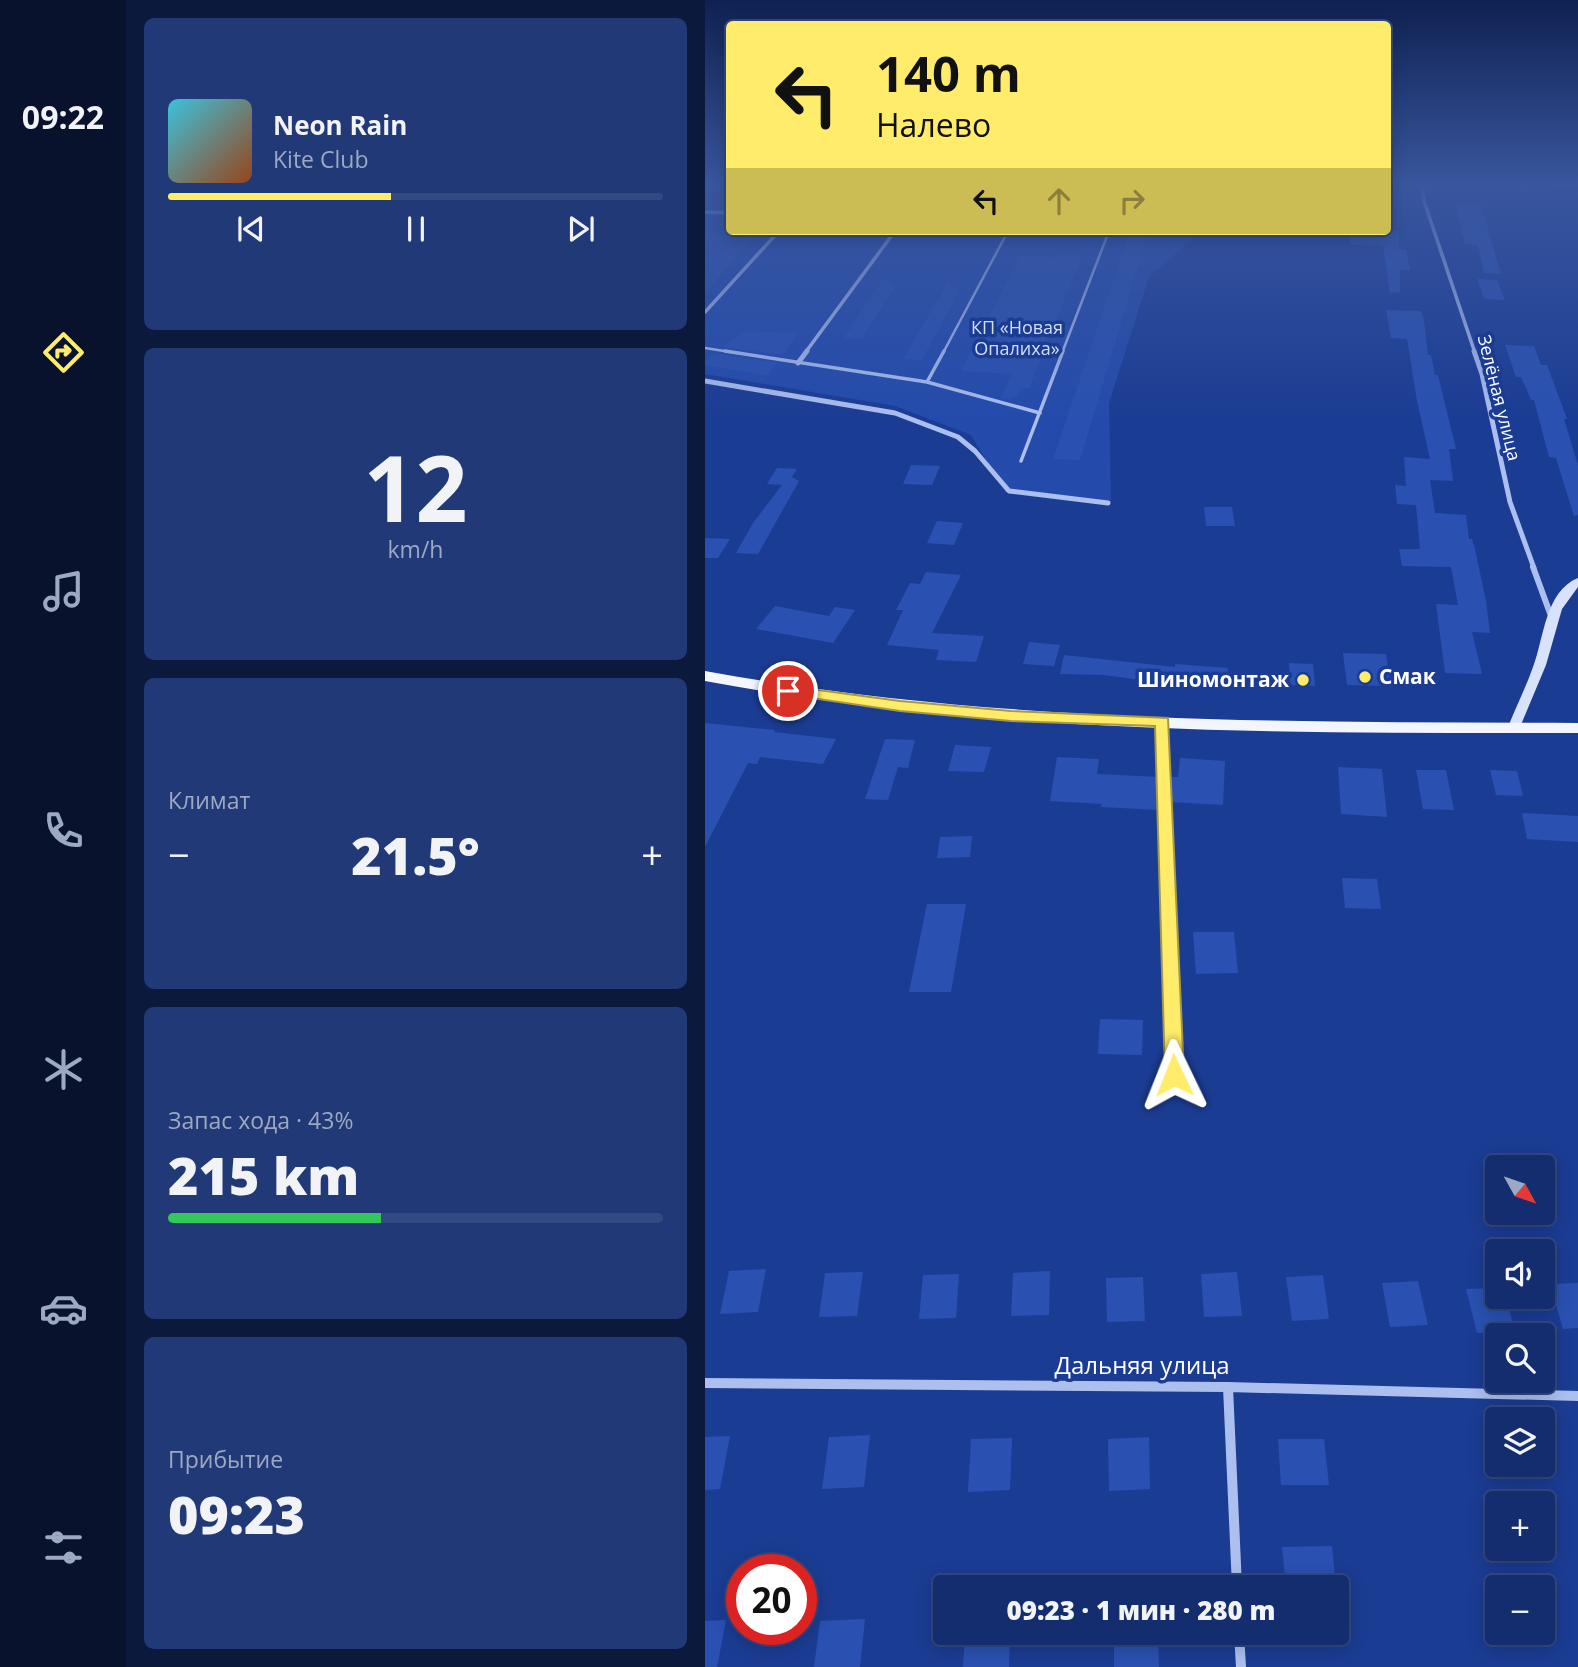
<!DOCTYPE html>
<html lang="ru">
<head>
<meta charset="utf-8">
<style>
  :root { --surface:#142d6e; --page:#213976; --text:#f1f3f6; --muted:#9da8c2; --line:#334981; --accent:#ffec6a }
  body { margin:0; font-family:"Open Sans",sans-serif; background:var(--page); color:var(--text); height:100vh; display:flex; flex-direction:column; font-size:26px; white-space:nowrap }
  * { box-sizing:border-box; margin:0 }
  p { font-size:23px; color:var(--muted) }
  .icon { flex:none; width:38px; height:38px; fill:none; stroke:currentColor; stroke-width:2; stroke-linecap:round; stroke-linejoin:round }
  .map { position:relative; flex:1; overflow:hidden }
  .sheet { display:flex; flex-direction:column; gap:18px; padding:18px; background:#0b193c; width:579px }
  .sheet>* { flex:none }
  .hud { position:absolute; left:21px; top:21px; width:665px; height:214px; border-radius:7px; box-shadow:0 4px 18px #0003,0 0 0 2px var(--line); background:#ffec6a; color:#111; overflow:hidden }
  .needle { width:46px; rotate:130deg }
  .tools { position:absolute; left:780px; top:1155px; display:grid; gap:14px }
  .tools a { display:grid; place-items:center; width:70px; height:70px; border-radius:7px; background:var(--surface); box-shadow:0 4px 18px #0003,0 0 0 2px var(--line); font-size:35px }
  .speed { position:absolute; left:21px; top:1554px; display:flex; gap:14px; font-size:35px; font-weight:700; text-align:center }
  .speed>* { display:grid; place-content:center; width:91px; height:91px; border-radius:50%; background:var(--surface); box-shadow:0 4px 18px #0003,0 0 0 2px var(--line); line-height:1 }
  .speed .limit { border:10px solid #d22; background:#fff; color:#111 }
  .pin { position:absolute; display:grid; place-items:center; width:60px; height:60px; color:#fff; margin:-30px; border:4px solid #fff; border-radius:50%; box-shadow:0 2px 7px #0007 }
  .me { position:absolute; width:77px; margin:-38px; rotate:358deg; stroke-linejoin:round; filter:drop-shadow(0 0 5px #0008) }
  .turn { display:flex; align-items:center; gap:24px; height:147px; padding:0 35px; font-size:32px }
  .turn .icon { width:91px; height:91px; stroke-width:2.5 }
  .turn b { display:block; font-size:49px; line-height:60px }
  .lanes { display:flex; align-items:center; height:66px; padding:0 35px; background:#0003; justify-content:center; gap:35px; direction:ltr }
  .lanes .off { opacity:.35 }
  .big { font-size:52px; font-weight:800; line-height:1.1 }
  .sheet .widget { flex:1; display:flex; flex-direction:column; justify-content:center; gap:10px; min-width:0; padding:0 24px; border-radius:10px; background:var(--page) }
  .sheet .dial { align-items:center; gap:0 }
  .dial b { font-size:91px; line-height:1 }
  .song { display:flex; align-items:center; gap:21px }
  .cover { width:84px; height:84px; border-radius:10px; background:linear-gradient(135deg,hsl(190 70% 55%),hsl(20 70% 35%)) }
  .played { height:7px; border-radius:4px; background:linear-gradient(90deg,var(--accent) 45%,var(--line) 45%) }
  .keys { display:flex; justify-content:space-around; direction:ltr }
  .heat { display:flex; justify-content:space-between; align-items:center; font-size:38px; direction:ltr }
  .charge { height:10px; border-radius:5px; background:linear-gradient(90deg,#34c759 43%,var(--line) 0) }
  .trip { position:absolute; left:228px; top:1575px; width:416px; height:70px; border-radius:7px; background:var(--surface); box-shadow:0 4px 18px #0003,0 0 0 2px var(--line); font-weight:800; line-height:70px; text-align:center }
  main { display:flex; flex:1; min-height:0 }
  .tabs { display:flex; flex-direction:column; width:126px; justify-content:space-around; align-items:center; background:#08122c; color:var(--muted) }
  .tabs .icon { width:49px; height:49px }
  .tabs .active { color:var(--accent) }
  .tabs b { font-size:32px; color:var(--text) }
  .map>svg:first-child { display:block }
</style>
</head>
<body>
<main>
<nav class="tabs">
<b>09:22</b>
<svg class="icon active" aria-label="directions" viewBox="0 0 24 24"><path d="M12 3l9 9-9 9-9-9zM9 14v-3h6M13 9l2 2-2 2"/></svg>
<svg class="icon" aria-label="music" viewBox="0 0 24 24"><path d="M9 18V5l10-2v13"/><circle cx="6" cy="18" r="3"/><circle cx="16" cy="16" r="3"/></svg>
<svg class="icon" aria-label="phone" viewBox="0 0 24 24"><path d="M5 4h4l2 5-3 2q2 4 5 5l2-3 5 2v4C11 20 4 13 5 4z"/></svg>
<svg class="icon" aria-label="climate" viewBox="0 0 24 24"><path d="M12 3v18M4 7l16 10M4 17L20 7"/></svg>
<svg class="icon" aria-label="car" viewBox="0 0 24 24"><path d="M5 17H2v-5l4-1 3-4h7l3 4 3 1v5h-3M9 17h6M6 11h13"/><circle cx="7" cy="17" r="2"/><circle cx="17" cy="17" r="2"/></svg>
<svg class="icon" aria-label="filters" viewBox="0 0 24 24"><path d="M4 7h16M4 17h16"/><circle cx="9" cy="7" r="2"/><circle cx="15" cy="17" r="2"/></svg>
</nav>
<section class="sheet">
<div class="widget">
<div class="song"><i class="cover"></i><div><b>Neon Rain</b><p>Kite Club</p></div></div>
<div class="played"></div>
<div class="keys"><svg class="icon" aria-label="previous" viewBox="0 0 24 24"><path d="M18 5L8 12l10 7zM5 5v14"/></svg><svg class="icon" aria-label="pause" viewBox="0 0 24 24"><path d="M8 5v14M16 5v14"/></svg><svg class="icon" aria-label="next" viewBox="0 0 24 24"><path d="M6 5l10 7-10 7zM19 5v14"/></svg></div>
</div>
<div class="widget dial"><b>12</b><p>km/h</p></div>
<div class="widget"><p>Климат</p>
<div class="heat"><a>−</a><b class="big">21.5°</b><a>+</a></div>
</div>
<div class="widget"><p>Запас хода · 43%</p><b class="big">215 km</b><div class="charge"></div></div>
<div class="widget"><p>Прибытие</p><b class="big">09:23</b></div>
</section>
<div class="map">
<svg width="873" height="1667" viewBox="0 0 873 1667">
  <rect width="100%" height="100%" fill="#1b3c93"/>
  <path fill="#244bac" d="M0,185H24V231H497L444,277L404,403L406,504L300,492L266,435L190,406L0,374Z"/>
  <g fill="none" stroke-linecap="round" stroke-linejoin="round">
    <path fill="#122b71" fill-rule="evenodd" d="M840,185H863L873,189V201L843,189Z"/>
  </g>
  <path fill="#2a51b1" d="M750,204L776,205L796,274L779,273L773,245L760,244Z
    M645,231H694V249L701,250L705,270H695V292L685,293L678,246L645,245Z
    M425,232L443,233L375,460L348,459Z
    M0,233L52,235L0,293Z
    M356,255L377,256L324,388H320L305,400L296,398L306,374L256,371L315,256L355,258Z
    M179,277L192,285L157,339L139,338Z
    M772,279L792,280L800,300L779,299Z
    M242,283L255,290L217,360L198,359Z
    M681,310L716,311L719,320L723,355H726L730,375H733L751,449H744L748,481L725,480L730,513L761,515L764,539H767L770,549L781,601L785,633L767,632L777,674L740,673L731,604L753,605L746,567L697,566L694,549H715L711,505L692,504L690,485L701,486L699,457L725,459L712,401L702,339L686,338Z
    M40,331L94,333L78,355L18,347Z
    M800,345L829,346L836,365H842L862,419H859L873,465V515L869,516L851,458L844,457L829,400H826L816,377H811Z
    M10,353L19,355L72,363L63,376L0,365V361Z
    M206,465L235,466L227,485L198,484Z
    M72,468L92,469L87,477L94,481L53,554L31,553L48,523L77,485L62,484Z
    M499,507H527L530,526H501Z
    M232,521L258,523L249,545L222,543Z
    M0,538L25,539L13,558H0Z
    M221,572L256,575L227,633L279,636L271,662L231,660L234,650L182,645L198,610H191L205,583L215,584Z
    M70,606L124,616L130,607L150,610L128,643L51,629Z
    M324,642L355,645L349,666L318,664Z
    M638,653L681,654L686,686L642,685Z
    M359,655L470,667V664L523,668L521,689L471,685L399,675L355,674Z
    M584,663L608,664L610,686L585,685Z
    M0,723L70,730L69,732L131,739L118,764L55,757L52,764L43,763L0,847Z
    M180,739L210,740L203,768L193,767L183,800L160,799Z
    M250,745L286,747L279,772L243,771Z
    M352,757L394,759L392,774L454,777L455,810L396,807L397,804L345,801Z
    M475,758L520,761L518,805L464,802V777H473Z
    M633,767L677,769L682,817L636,814Z
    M711,770H741L749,810L718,809Z
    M785,770L812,771L818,796L791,795Z
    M817,813L873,816V842L822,839Z
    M267,836L265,857L232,858L235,837Z
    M637,878L672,879L676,909L640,908Z
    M222,904H261L246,992H204Z
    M488,932H529L533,973L491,974Z
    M395,1019L438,1020L437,1055L393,1054Z
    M61,1269L53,1312L15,1314L24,1271Z
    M345,1271L344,1315L306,1316L308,1273Z
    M158,1272L152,1316L114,1317L120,1273Z
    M532,1272L537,1316L499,1317L496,1274Z
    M254,1274L251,1318L214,1319L218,1275Z
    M618,1275L624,1319L587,1321L581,1277Z
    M438,1277L440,1321L402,1322L401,1278Z
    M713,1281L723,1325L685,1327L677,1283Z
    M873,1283V1328L858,1329L845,1284Z
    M793,1288V1297H801L810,1332L772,1333L761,1289Z
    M165,1435L159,1487L117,1489L124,1437Z
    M25,1436L15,1489L0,1490V1437Z
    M444,1437L445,1489L404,1491L403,1439Z
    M307,1438L305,1490L263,1492L266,1439Z
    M573,1439H619L624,1485H576Z
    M627,1546L631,1587H581L577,1547Z
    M160,1619L155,1667H109L115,1621Z
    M21,1620L12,1667H0V1621Z
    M260,1633H305L304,1667H258Z
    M453,1634L454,1667H409V1636Z"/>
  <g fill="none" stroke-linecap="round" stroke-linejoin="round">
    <path stroke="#acbfef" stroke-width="2.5" d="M0,348L32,353
      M238,353L303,231
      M357,353L404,231"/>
    <path stroke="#acbfef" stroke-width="3.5" d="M20,351L222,382L335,413
      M222,382L239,351
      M316,461L358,351"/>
    <path stroke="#acbfef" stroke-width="4.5" d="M457,722L461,846"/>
    <path stroke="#acbfef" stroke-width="6" d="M461,845L469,1075"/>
    <path stroke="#acbfef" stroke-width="3.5" d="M717,185L719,201L770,353
      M0,212L24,213
      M0,312L74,231
      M100,353L190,231"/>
    <path stroke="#acbfef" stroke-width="5" d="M769,351L777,374L805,502L829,568
      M93,363L102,351
      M0,381L190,413L253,437L270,451L304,491L403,503"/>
    <path stroke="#acbfef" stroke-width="6" d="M828,567L846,616"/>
    <path stroke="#acbfef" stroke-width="10" d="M0,1383L523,1387L873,1396
      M523,1387L532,1587
      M534,1633L536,1667"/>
    <path fill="#d9e2fb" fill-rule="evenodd" d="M873,578V587L857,609L841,665L815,727L809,731L804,730L803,727C811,707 821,687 828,667C839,639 840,591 873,578Z"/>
    <path fill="#f4f6ff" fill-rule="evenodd" d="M0,671C290,724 579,722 873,723V733C578,733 291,735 0,681Z"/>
  </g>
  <linearGradient id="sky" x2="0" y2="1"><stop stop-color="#0f2151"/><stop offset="0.44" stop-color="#39569e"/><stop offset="1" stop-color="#39569e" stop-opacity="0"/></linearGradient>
  <rect width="873" height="418" fill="url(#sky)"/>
  <path fill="#ffec6a" stroke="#a69945" stroke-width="2" d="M83,686L195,701L306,711L463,718L479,1075L476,1081L469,1083L462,1081L460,1075L450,726L306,721L195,711L79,694V687Z"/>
  <g fill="#ffec6a" stroke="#1b3c93" stroke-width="2.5">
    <circle cx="660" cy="677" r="7"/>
    <circle cx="598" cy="680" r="7"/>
  </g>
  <g text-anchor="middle" stroke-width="7" stroke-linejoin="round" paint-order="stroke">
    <g font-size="18" fill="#d2defb" stroke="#1b3c93">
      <text x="312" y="334">КП «Новая<tspan x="312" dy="21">Опалиха»</tspan></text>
    </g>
    <g font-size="18" fill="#fff" stroke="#1b3c93">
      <text transform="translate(794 398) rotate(76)" y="6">Зелёная улица</text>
    </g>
    <g font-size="21" font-weight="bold" fill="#fff" stroke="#1b3c93" text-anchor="start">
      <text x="674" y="684">Смак</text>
      <text x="584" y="687" text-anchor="end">Шиномонтаж</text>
    </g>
    <g font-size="24" fill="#fff" stroke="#1b3c93">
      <text x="437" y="1374">Дальняя улица</text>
    </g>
  </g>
</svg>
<div class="tools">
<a><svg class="needle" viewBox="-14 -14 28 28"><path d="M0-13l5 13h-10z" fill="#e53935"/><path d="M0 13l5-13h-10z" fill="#9da8c2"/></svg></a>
<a><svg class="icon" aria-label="sound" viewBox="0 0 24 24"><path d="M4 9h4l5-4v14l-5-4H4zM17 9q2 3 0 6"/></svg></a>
<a><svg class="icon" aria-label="search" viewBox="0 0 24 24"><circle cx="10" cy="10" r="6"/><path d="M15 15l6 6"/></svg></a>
<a><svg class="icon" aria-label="layers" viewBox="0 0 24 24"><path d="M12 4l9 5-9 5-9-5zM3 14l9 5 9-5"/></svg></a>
<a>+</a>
<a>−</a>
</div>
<div class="speed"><div class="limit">20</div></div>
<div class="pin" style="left:83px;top:691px;background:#d93025"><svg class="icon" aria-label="arrive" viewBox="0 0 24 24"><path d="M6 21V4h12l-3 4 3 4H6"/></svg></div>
<svg class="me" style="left:469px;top:1075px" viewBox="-20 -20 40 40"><path d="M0-17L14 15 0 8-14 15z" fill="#ffec6a" stroke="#fff" stroke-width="4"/></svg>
<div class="trip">09:23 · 1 мин · 280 m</div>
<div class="hud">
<div class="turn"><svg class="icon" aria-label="left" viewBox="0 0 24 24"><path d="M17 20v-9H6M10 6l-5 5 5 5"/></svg><div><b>140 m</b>Налево</div></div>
<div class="lanes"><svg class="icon" aria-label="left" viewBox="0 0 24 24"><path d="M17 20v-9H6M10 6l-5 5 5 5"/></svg><svg class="icon off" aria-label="ahead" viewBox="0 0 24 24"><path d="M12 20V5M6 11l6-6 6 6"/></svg><svg class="icon off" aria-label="right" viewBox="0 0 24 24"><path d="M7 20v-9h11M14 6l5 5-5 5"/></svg></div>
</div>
</div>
</main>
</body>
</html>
